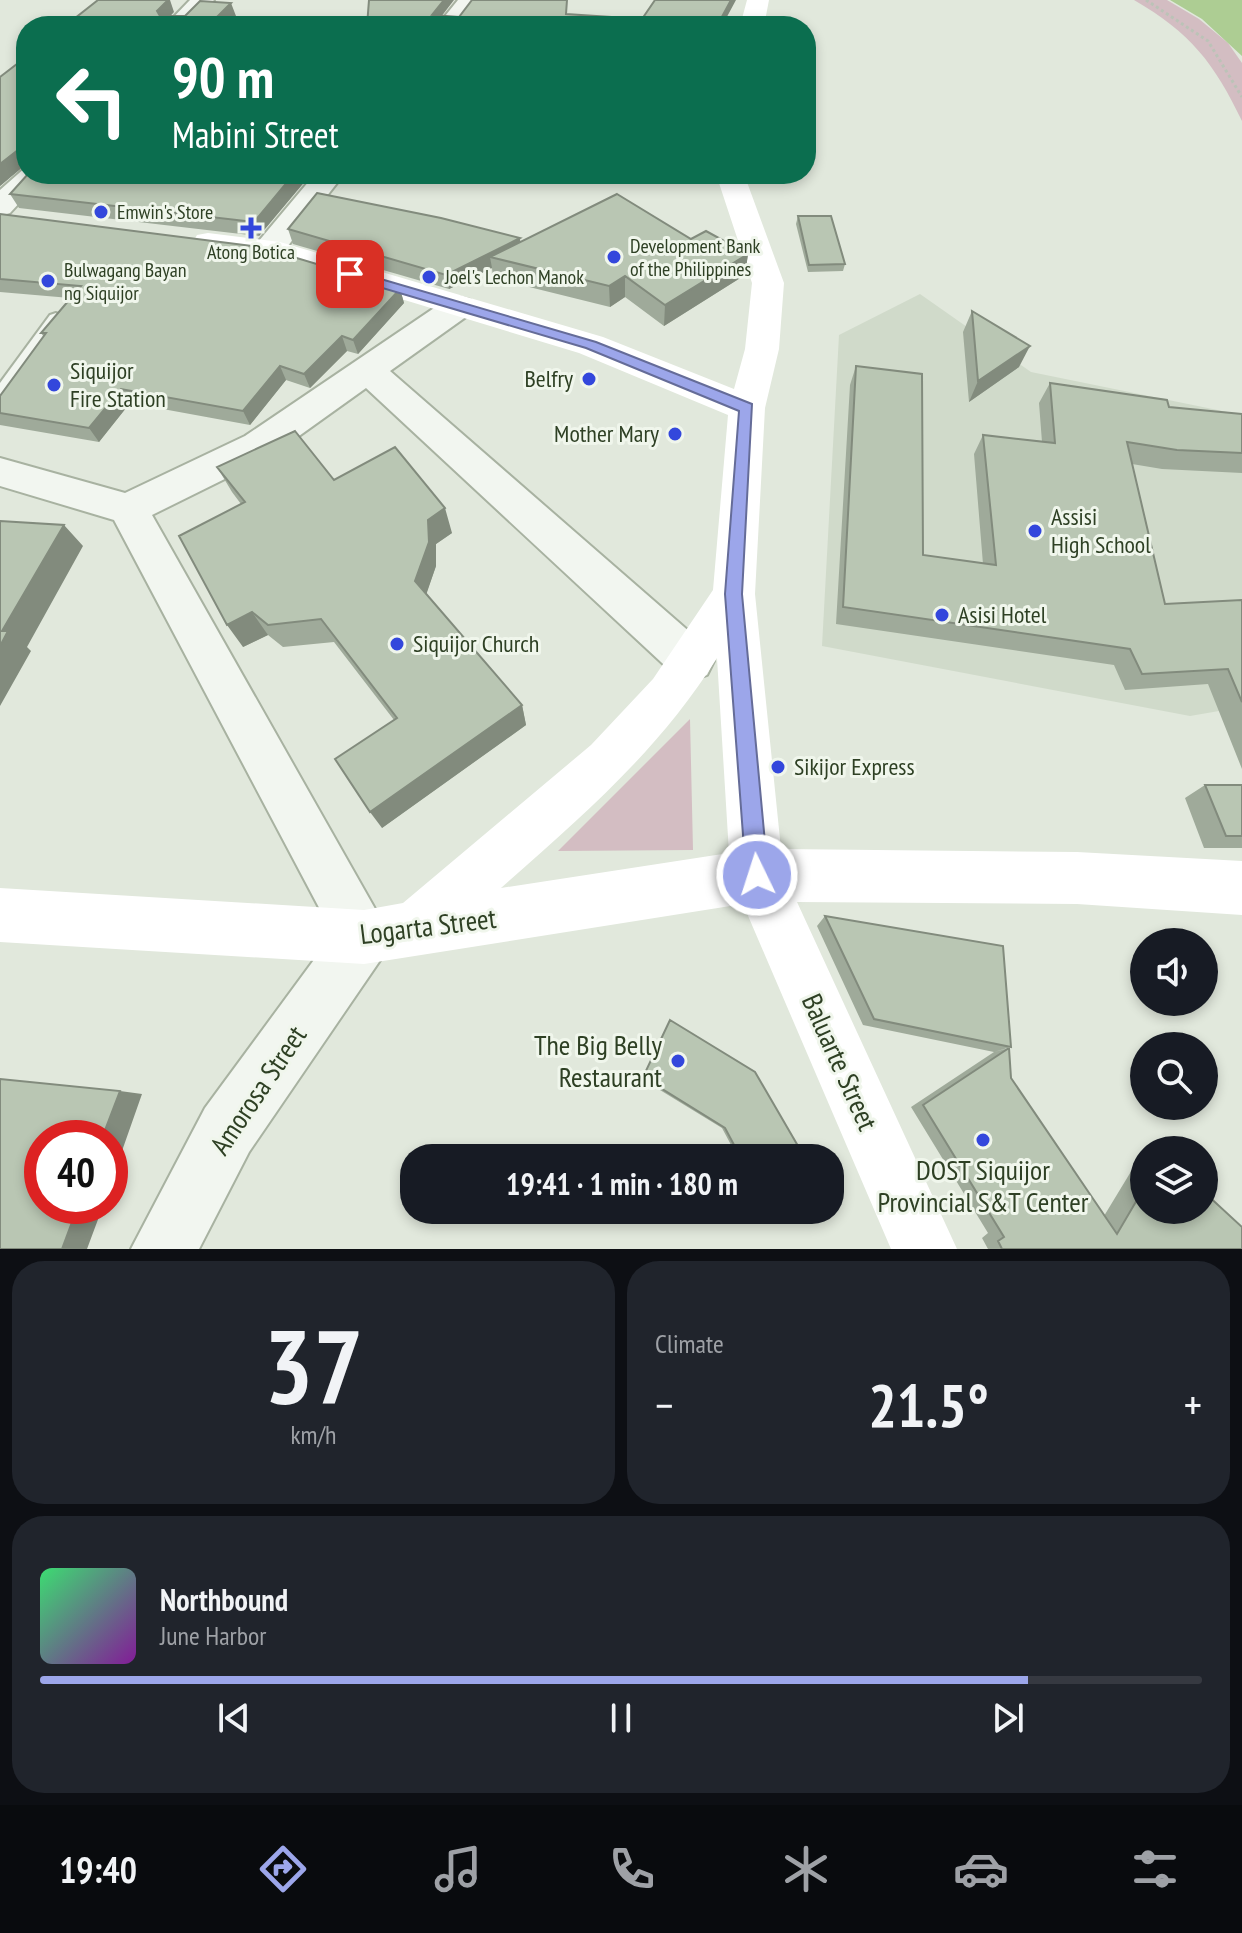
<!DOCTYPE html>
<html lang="en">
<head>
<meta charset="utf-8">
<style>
  :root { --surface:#171b24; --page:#20242c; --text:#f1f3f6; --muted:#9ea1a6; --line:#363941; --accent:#9ca6ea }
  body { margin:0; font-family:"PT Sans Narrow",sans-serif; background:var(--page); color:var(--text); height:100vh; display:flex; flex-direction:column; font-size:30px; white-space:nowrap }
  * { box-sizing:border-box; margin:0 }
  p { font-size:26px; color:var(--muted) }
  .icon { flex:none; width:44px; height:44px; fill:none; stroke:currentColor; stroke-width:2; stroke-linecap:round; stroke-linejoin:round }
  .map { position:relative; height:1249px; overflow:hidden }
  .panel { display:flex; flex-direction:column; gap:12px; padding:12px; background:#0d0f14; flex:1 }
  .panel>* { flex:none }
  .guide { position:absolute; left:16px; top:16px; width:800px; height:168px; border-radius:32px; box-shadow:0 4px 12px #0003; background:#0b6e4f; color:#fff; overflow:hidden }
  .tools { position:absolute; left:1130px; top:928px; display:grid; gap:16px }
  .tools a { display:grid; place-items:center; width:88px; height:88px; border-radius:50%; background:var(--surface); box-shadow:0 4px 12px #0003; font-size:40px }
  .speed { position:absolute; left:24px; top:1120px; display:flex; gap:16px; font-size:40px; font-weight:700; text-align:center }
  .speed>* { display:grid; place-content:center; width:104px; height:104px; border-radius:50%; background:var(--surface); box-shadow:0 4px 12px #0003; line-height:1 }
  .speed .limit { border:12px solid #d22; background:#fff; color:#111 }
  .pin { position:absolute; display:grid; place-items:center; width:68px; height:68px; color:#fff; margin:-34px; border-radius:16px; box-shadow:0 4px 12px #0006 }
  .me { position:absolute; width:88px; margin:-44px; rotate:356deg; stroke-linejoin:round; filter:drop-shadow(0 0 6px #0008) }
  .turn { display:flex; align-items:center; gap:28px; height:168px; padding:0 24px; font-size:36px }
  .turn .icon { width:104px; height:104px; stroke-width:2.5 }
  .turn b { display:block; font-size:56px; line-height:68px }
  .big { font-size:60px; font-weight:700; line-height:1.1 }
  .panel .card { flex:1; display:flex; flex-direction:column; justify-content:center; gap:12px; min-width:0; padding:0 28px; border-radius:32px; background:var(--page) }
  .panel .dial { align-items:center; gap:0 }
  .dial b { font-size:104px; line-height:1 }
  .song { display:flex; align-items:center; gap:24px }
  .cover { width:96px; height:96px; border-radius:12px; background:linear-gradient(135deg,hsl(140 70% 55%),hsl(290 70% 35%)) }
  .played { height:8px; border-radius:4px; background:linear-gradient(90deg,var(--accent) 85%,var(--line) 85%) }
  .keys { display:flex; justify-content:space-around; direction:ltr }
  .heat { display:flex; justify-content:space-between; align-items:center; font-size:44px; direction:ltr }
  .panel .tiles { flex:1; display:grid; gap:12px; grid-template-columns:1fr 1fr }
  .card:last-child { grid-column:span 2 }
  .trip { position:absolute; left:400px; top:1144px; width:444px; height:80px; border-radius:32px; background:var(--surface); box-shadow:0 4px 12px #0003; font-weight:700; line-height:80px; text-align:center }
  .menu { display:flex; height:128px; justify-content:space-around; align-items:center; background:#090b0e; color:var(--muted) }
  .menu .icon { width:56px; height:56px }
  .menu .active { color:var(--accent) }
  .menu b { font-size:36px; color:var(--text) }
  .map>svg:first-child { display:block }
</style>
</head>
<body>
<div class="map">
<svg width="1242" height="1249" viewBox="0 0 1242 1249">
  <rect width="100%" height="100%" fill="#e1e8dc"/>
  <path fill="#d0daca" d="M920,294L1031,372L1242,415V707L1190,716L822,646L839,335Z"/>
  <path fill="#d3bdc2" d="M1134,0H1167L1199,19L1228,43L1242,63V121C1214,63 1191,33 1134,0Z
    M690,719L693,850L558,851Z"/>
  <path fill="#adcd93" d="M1170,0H1242V56L1202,19Z"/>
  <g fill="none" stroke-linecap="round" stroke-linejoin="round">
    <defs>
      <path id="lane" d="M56,313L65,319L7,402L0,404V383L50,315Z"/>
      <path id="street" d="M190,0H214L190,26H165Z
        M458,0H481L461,26H437Z
        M26,167V174H46L10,213L0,216V190Z
        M315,174H344L280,256H258L254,249L258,242Z
        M458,297L470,300L474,307L470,314L390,371L707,647L714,661L707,675L691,681L675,675L366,388L271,456L152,515L391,937L383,956L249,1152L199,1249H131L205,1108L333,934L114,520L0,486V458L125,493L245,436L446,300Z"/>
    </defs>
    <use href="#lane" stroke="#a8b2a1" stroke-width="4"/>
    <use href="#street" stroke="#a8b2a1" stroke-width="4"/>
    <path stroke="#bbc3b7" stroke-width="3" stroke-dasharray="3 3" stroke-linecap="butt" d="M1146,0L1208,41L1242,97"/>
    <use href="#lane" fill="#f2f6f0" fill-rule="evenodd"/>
    <use href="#street" fill="#f2f6f0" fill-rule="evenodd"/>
    <path fill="#fff" fill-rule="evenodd" d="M747,0H769L764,26H740Z
      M716,174H744L784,283L779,349L765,408L755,594L781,849L1077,852L1242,861V915L1077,904L797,902L957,1249H891L743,904L364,964L0,942V888L364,910L403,903L591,745L653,679L713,590L728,415L579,353L266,258L197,249L193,242L197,235L208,233L280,242L603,337L734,389L745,349L752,283ZM717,658L729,853L501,888C582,816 658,752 717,658Z"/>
  </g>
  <path fill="#9faa9a" d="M26,57V166L25,165L0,186Z
    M28,174H311L259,236L19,208L10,194Z
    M0,214L400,289L404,303L358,354L347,351L310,388L286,380L250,425L130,403L99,442L0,425V396L44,337L41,333L70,298L0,292Z
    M798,216L845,264L843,271L808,272L796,224Z
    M288,229L520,242L691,239L748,254L745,275L664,326L625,297L610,307L493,278L492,268L449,289L293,244Z
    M972,311L1019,367L969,402L963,332Z
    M856,366L923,555L983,564L974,454L983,435L1042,442L1039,403L1050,383L1169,407L1242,414V473L1162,469L1132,464L1165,604L1242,600V769L1208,684L1125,690L1114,665L836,624L850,385Z
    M217,467L334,480L452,533L436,544V566L426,594L522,705L526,725L382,828L394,720L334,642L283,647L268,635L243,647L241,504L232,492Z
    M1205,785H1242V848H1204L1185,798Z
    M825,916L1011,1047L994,1052L863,1025L817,926Z
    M670,1020L805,1158H738L722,1128L642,1079Z
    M1009,1048L1011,1078L1104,1216L1141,1155H1144V1210L1242,1249H988L982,1238L988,1233L911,1107L994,1052Z"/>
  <path fill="#828b7d" d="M168,0H170L174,12L163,24L157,11Z
    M444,0H454L434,26L432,15Z
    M731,0H736L722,26H717Z
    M231,3L236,16L226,26L212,22Z
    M18,150L25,165L0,186V164Z
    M294,174H311L259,236L254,222Z
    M520,238L521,253L490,257L492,268L449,289L446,275Z
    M748,254L745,275L664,326L665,305Z
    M625,276V297L610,307L609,286Z
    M400,289L404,303L358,354L353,340Z
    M342,336L347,351L310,388L304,374Z
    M1030,346L1019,367L969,402L978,381Z
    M280,366L286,380L250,425L243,411Z
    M121,389L130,403L99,442L89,428Z
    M445,508L452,533L436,544V566L423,604L415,581L428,520Z
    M64,525L83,546L27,647L31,651L0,706V646L2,631Z
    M252,612L268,635L243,647L227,625Z
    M522,705L526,725L382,828L370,812Z
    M120,1091L142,1094L110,1185V1138H102Z
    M78,1206H103L87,1249H62Z"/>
  <path fill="#b9c6b3" stroke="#828b7d" stroke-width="2" d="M98,0H168L157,11L160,16H185L200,1L231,3L212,22L273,26H65Z
    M369,0H444L432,15L459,17L472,0H567L566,14L642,19L655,0H731L717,26H367Z
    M26,57V158L20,157L18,150L0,164V77Z
    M28,174H294L254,222L10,194Z
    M317,193L441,218L520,238L446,275L288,229Z
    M617,194L691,239L706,231L748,254L665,305L625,276L609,286L490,257Z
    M0,214L260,247L400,289L353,340L342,336L304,374L280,366L243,411L121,389L89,428L0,413V396L46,333H41L81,286L0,279Z
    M798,216H831L845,264L809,265Z
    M972,311L1030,346L978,381Z
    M856,366L922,374L923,555L996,565L983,435L1055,443L1050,383L1167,400L1169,407L1242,414V453L1177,450L1127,442L1165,604L1242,600V702L1228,669L1142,674L1130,649L843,607Z
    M295,431L334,480L395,447L445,508L428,520L429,542L415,581L522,705L370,812L335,759L397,718L321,619L268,625L252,612L227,625L179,536L245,502L217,467Z
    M0,521L64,525L2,631H8L0,646Z
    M1205,785H1242V836H1226Z
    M825,916L1003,946L1011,1047L874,1019Z
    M670,1020L755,1072L805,1158H741L725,1128L643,1077Z
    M1009,1048L1011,1078L1117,1234L1144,1188V1210H1204V1192L1242,1227V1249H1002L998,1241L1004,1237L923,1105Z
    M0,1079L120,1091L102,1138H42V1206H78L62,1249H0Z"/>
  <path fill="#9ca6ea" stroke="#656c98" stroke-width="2" d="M350,270L596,342L752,404L742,594L768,875L764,883L757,886L749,883L746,875L725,594L739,411L586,348L345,277L343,274Z"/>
  <g fill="#3347dc" stroke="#f0f6ec" stroke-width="3">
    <circle cx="101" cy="212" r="8"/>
    <path d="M247 216h8v8h8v8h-8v8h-8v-8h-8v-8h8z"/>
    <circle cx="614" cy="257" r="8"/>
    <circle cx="429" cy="277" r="8"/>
    <circle cx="48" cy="281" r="8"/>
    <circle cx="589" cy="379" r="8"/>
    <circle cx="54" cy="385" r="8"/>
    <circle cx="675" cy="434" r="8"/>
    <circle cx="1035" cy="531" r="8"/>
    <circle cx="942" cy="615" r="8"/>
    <circle cx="397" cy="644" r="8"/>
    <circle cx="778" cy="767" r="8"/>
    <circle cx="678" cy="1061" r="8"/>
    <circle cx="983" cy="1140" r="8"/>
  </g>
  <g text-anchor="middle" stroke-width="6" stroke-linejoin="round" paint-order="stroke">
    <g font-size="20" fill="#2e4024" stroke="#f0f6ec" text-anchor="start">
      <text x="117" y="219">Emwin's Store</text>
      <text x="630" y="253">Development Bank<tspan x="630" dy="23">of the Philippines</tspan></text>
      <text x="251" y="259" text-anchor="middle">Atong Botica</text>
      <text x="64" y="277">Bulwagang Bayan<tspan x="64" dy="23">ng Siquijor</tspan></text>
      <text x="445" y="284">Joel's Lechon Manok</text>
    </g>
    <g font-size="24" fill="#2e4024" stroke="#f0f6ec" text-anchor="start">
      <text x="70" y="379">Siquijor<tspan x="70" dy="28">Fire Station</tspan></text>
      <text x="573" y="387" text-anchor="end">Belfry</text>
      <text x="659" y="442" text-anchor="end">Mother Mary</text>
      <text x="1051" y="525">Assisi<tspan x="1051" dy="28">High School</tspan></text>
      <text x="958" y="623">Asisi Hotel</text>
      <text x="413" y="652">Siquijor Church</text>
      <text x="794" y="775">Sikijor Express</text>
    </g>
    <g font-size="28" fill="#2e4024" stroke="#f0f6ec">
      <text transform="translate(428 926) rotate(-7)" y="10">Logarta Street</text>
      <text transform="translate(840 1062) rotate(66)" y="10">Baluarte Street</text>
      <text transform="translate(258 1090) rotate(-56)" y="10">Amorosa Street</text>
    </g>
    <g font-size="28" fill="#2e4024" stroke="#f0f6ec" text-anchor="end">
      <text x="662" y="1055">The Big Belly<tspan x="662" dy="32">Restaurant</tspan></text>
      <text x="983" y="1180" text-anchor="middle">DOST Siquijor<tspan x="983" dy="32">Provincial S&amp;T Center</tspan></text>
    </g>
  </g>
</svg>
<div class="tools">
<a><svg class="icon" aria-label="sound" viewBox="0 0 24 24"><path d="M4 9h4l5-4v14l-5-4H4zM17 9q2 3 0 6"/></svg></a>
<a><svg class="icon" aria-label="search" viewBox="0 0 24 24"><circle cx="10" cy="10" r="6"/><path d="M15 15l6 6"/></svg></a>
<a><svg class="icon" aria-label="layers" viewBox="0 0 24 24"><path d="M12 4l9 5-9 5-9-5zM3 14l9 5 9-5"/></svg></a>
</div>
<div class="speed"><div class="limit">40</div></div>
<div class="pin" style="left:350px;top:274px;background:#d93025"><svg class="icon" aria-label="arrive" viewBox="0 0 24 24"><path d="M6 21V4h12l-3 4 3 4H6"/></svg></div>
<svg class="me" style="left:757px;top:875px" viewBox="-20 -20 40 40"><circle r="17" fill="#9ca6ea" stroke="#fff" stroke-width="3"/><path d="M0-11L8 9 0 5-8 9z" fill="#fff"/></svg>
<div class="trip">19:41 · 1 min · 180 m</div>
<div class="guide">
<div class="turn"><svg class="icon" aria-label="left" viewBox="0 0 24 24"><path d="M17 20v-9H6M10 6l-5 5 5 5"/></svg><div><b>90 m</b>Mabini Street</div></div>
</div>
</div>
<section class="panel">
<div class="tiles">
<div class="card dial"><b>37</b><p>km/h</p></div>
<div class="card"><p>Climate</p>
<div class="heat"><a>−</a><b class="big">21.5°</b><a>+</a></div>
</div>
<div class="card">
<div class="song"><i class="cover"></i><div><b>Northbound</b><p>June Harbor</p></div></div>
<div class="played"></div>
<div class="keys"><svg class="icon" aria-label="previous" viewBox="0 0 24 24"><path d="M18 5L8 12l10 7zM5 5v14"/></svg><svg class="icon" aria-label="pause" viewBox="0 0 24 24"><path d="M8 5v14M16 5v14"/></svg><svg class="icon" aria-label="next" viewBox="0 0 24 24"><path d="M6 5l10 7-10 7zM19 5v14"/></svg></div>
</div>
</div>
</section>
<nav class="menu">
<b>19:40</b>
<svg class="icon active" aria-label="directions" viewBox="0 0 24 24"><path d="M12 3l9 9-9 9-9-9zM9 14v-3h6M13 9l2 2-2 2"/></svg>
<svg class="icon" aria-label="music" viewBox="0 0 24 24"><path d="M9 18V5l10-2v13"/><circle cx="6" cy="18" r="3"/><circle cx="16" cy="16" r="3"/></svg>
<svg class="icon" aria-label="phone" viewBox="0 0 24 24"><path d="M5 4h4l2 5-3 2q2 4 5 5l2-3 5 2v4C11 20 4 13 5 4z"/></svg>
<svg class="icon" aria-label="climate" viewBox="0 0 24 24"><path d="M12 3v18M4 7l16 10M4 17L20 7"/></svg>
<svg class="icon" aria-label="car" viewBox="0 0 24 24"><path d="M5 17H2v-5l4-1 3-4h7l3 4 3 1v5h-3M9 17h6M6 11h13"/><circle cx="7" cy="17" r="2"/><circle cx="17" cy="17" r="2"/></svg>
<svg class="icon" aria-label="filters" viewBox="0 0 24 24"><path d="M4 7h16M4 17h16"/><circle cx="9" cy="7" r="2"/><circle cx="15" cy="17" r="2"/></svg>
</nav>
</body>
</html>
